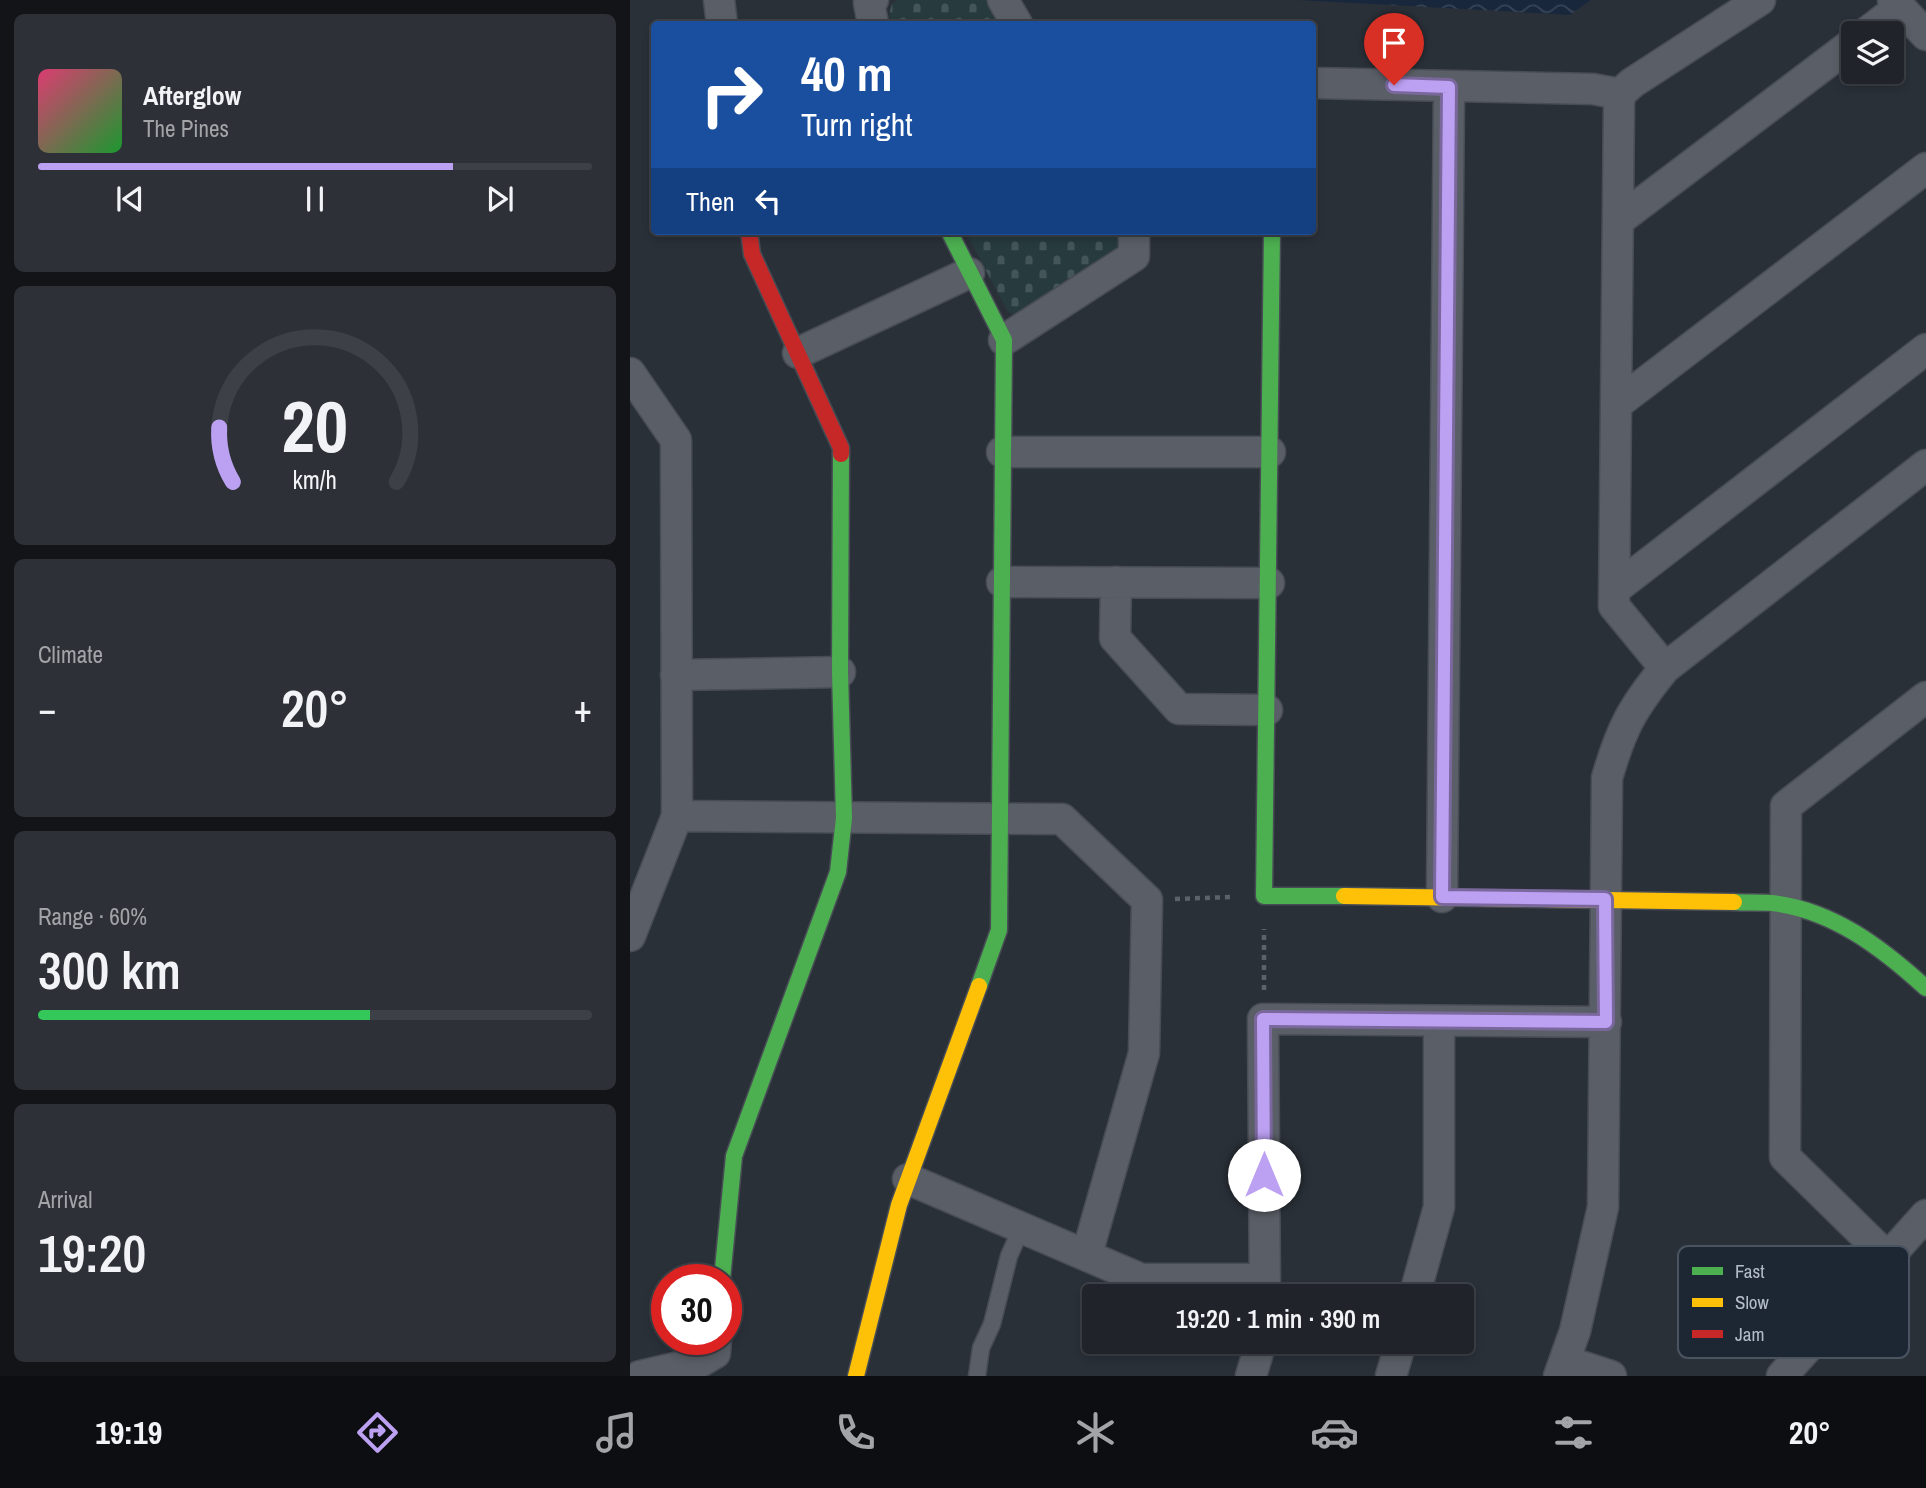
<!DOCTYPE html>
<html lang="en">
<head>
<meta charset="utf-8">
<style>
  :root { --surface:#20242a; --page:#2d3036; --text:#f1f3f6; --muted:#a2a4a8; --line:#3d4147; --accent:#bca0f2 }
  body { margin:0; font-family:"Archivo Narrow",sans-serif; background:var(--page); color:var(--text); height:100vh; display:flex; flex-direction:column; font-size:26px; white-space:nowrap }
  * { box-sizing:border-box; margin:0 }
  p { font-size:23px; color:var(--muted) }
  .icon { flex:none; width:38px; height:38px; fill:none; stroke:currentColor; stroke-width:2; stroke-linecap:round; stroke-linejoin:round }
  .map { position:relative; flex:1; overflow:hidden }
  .details { display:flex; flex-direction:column; gap:14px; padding:14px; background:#121417; width:630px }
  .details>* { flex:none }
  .top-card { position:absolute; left:21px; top:21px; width:665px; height:214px; border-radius:7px; box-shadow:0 4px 10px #0003,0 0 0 2px var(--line); background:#1a4fa0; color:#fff; overflow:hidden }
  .tools { position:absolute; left:1211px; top:21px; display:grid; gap:14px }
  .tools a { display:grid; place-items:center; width:63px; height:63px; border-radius:7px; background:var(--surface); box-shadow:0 4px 10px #0003,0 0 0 2px var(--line); font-size:35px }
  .speed { position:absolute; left:21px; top:1264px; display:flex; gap:14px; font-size:35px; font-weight:700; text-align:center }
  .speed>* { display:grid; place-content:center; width:91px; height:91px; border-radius:50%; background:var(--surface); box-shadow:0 4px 10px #0003,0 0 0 2px var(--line); line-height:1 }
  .speed .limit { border:10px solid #d22; background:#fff; color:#111 }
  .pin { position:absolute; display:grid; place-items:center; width:60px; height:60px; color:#fff; margin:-72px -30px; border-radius:50% 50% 50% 0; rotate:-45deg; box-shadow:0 0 7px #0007 }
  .pin .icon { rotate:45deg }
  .me { position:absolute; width:77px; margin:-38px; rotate:0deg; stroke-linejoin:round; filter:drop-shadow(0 0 5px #0008) }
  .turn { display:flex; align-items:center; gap:24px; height:147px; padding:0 35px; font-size:32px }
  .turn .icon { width:91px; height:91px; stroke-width:2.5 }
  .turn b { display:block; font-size:49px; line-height:60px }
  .then { display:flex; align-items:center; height:66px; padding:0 35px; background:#0003; gap:14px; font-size:26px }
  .big { font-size:52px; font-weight:600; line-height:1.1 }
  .details .tile { flex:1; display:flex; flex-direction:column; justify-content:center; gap:10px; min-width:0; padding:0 24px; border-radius:10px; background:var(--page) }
  .details .dial { align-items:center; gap:0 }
  .dial svg { height:182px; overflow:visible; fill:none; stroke:var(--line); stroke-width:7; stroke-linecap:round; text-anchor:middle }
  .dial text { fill:var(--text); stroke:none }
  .song { display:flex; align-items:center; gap:21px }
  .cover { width:84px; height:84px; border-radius:10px; background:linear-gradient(135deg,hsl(340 70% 55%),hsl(130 70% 35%)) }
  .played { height:7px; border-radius:4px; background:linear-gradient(90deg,var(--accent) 75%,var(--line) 75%) }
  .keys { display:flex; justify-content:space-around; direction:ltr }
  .heat { display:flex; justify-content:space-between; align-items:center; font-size:38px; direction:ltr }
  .charge { height:10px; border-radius:5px; background:linear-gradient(90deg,#34c759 60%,var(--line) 0) }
  .trip { position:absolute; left:452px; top:1284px; width:392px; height:70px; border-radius:7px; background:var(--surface); box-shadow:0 4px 10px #0003,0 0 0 2px var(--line); font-weight:600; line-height:70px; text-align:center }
  .menu { display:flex; height:112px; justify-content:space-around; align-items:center; background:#0d0e11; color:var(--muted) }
  .menu .icon { width:49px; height:49px }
  .menu .active { color:var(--accent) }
  .menu b { font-size:32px; color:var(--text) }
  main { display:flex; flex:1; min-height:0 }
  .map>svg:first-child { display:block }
</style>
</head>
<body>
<main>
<section class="details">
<div class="tile">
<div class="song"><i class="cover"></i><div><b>Afterglow</b><p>The Pines</p></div></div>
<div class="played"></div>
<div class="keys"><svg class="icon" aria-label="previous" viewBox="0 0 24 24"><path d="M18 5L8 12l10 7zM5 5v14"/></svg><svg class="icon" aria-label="pause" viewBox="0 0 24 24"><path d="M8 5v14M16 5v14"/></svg><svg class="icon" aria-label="next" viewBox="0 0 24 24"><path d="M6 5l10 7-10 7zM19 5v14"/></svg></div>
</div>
<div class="tile dial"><svg viewBox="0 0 100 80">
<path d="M14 69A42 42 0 1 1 86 69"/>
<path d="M14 69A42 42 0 0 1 8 45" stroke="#bca0f2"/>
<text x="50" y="56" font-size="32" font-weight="700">20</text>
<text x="50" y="72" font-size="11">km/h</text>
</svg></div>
<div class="tile"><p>Climate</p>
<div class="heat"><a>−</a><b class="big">20°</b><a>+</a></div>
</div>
<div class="tile"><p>Range · 60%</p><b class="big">300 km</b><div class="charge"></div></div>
<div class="tile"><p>Arrival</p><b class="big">19:20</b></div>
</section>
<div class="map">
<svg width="1296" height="1376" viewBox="0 0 1296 1376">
  <defs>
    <pattern id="cemetery-stones" width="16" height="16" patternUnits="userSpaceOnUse" patternTransform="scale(1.75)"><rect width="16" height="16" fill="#273a3e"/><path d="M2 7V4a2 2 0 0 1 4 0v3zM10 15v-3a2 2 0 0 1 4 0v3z" fill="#445559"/></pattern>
    <pattern id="water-waves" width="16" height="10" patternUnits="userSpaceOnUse" patternTransform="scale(1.75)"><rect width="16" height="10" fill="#19273c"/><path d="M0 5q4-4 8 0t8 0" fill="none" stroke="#384457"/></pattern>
  </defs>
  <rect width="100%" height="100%" fill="#2a3038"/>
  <path fill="url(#cemetery-stones)" d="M268,0H360L373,24H261L259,15L262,3Z
    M335,231H496V240L485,256L387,316L378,312Z"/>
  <path fill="url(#water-waves)" d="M667,0H961L940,15Z"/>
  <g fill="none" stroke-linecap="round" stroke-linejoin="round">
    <defs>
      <path id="lane" d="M347,1376L351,1348L362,1324L379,1256L391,1229"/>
      <path id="street" d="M89,0L92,24
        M243,0L239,3L243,24
        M373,0L387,24
        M1263,0L1296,35
        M1236,33L1270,7
        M682,83L963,89L990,94
        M989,220L1223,43
        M374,340L504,256V231
        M168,353L339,273
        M0,373L46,440L47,816L0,936
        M987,404L1296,168
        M372,452H640
        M372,582L639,583
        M486,582L485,638L549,709L637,710
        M985,589L1296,349
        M1035,668L984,606L989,103L990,94L1002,83L1130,0
        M46,675L210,672
        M47,816L432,819L517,900L514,1053L457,1254
        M812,897L819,87
        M278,1179L511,1279H635
        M1258,1258L1155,1157L1156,806L1296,697
        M635,1297L633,1019L976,1022
        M784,1297L809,1207V1021
        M935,1361L981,1376
        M10,1376L70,1362L85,1353L86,1339
        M621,1376L631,1342
        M761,1376L771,1342
        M929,1376L945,1331L973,1207L977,778C991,729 1002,708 1035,668L1296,465
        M1152,1376L1296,1215"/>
      <path id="fast" d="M319,231L374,340L369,930L349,986
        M642,231L634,896H714
        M1104,902C1117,903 1130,902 1142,903C1203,910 1252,948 1296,988
        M92,1279L104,1156L208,872L214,818L210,672L211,454"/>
      <path id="slow" d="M714,896L1104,902
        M226,1376L269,1205L349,986"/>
      <path id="jam" d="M119,231L122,254L211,448V454"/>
    </defs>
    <use href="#lane" stroke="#484c55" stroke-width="19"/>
    <use href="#street" stroke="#484c55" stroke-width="33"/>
    <use href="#fast" stroke="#484c55" stroke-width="19"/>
    <use href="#slow" stroke="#484c55" stroke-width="19"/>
    <use href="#jam" stroke="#484c55" stroke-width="19"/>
    <path stroke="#5c6268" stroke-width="4.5" stroke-dasharray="5 5" stroke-linecap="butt" d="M545,899L602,897
      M634,990V929"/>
    <use href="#lane" stroke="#5a5e66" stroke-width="16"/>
    <use href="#street" stroke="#5a5e66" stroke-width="30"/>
    <use href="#fast" stroke="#4caf50" stroke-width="16"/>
    <use href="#slow" stroke="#ffc107" stroke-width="16"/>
    <use href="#jam" stroke="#c62828" stroke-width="16"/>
  </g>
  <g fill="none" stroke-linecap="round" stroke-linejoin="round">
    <defs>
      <path id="route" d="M634,1175L633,1019L976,1022L975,899L812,897L819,87L764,85"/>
    </defs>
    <use href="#route" stroke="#7a689d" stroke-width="18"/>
    <use href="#route" stroke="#bca0f2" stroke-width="12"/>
  </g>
  <rect x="1048" y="1246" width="231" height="112" rx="10" fill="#1d2633" stroke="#4a5360" stroke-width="2"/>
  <rect x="1062" y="1267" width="31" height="8" fill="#4caf50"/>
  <rect x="1062" y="1298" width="31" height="9" fill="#ffc107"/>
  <rect x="1062" y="1330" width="31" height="8" fill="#c62828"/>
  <g font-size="19" fill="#b4bcc9">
    <text x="1105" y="1278">Fast</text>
    <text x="1105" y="1309">Slow</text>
    <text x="1105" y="1341">Jam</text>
  </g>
</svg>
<div class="tools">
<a><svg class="icon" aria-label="layers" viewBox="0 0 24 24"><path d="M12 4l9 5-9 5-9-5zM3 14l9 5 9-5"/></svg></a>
</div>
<div class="speed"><div class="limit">30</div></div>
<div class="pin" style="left:764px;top:85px;background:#d93025"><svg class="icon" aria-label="arrive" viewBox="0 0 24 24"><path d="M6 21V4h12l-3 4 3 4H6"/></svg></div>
<svg class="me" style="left:634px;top:1175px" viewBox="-20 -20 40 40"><circle r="19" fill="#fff"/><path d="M0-13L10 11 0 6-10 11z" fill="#bca0f2"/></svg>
<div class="trip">19:20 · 1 min · 390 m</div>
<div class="top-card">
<div class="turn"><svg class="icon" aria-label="right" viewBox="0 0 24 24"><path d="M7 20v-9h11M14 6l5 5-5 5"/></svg><div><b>40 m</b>Turn right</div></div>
<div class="then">Then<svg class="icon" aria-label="left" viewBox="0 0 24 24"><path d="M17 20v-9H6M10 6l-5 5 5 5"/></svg></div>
</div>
</div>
</main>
<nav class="menu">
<b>19:19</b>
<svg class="icon active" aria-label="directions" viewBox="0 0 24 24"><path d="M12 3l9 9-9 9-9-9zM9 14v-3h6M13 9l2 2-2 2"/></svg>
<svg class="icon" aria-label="music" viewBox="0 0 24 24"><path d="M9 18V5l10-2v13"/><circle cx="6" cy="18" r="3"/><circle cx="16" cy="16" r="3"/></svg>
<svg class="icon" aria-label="phone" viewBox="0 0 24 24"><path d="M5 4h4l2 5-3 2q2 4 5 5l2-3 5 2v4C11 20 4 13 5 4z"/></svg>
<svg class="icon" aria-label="climate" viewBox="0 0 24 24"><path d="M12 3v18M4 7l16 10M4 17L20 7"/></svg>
<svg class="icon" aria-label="car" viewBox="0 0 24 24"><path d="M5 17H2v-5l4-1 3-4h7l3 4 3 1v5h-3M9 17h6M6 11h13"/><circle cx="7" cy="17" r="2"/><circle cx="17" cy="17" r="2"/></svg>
<svg class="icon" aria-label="filters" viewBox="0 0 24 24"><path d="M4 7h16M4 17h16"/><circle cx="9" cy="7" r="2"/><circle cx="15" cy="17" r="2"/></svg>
<b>20°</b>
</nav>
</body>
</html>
